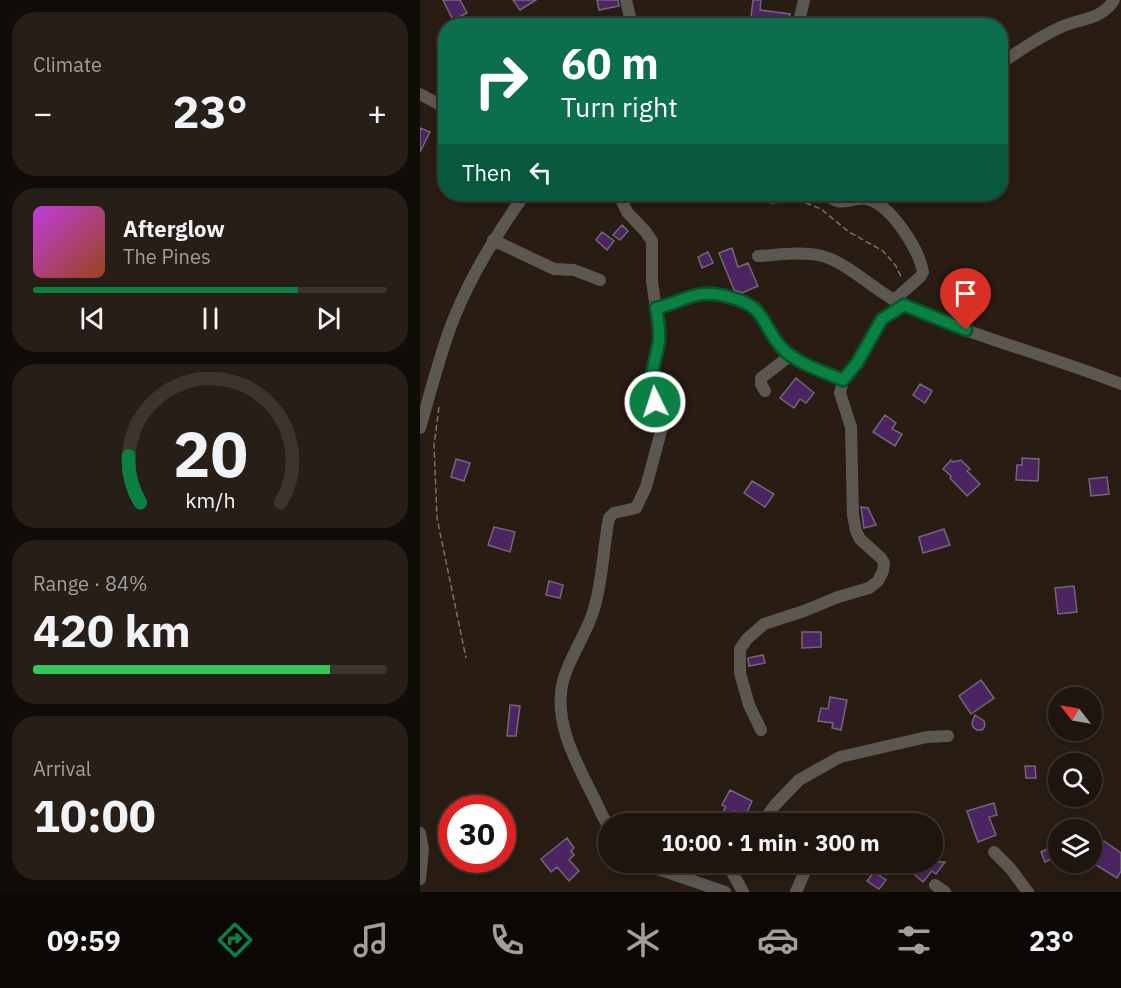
<!DOCTYPE html>
<html lang="en">
<head>
<meta charset="utf-8">
<style>
  :root { --surface:#1e150e; --page:#261e17; --text:#f1f3f6; --muted:#a19f9e; --line:#3c342e; --accent:#0b8043 }
  body { margin:0; font-family:"IBM Plex Sans",sans-serif; background:var(--page); color:var(--text); height:100vh; display:flex; flex-direction:column; font-size:22px; white-space:nowrap }
  * { box-sizing:border-box; margin:0 }
  p { font-size:20px; color:var(--muted) }
  .icon { flex:none; width:33px; height:33px; fill:none; stroke:currentColor; stroke-width:2; stroke-linecap:round; stroke-linejoin:round }
  .map { position:relative; flex:1; overflow:hidden }
  .details { display:flex; flex-direction:column; gap:12px; padding:12px; background:#100c08; width:420px }
  .details>* { flex:none }
  .banner { position:absolute; left:18px; top:18px; width:570px; height:183px; border-radius:24px; box-shadow:0 3px 9px #0003,0 0 0 2px var(--line); background:#0b6e4f; color:#fff; overflow:hidden }
  .needle { width:39px; rotate:301deg }
  .tools { position:absolute; left:628px; top:687px; display:grid; gap:12px }
  .tools a { display:grid; place-items:center; width:54px; height:54px; border-radius:50%; background:var(--surface); box-shadow:0 3px 9px #0003,0 0 0 2px var(--line); font-size:30px }
  .speed { position:absolute; left:18px; top:795px; display:flex; gap:12px; font-size:30px; font-weight:700; text-align:center }
  .speed>* { display:grid; place-content:center; width:78px; height:78px; border-radius:50%; background:var(--surface); box-shadow:0 3px 9px #0003,0 0 0 2px var(--line); line-height:1 }
  .speed .limit { border:9px solid #d22; background:#fff; color:#111 }
  .pin { position:absolute; display:grid; place-items:center; width:51px; height:51px; color:#fff; margin:-62px -26px; border-radius:50% 50% 50% 0; rotate:-45deg; box-shadow:0 0 6px #0007 }
  .pin .icon { rotate:45deg }
  .me { position:absolute; width:66px; margin:-33px; rotate:356deg; stroke-linejoin:round; filter:drop-shadow(0 0 4px #0008) }
  .turn { display:flex; align-items:center; gap:21px; height:126px; padding:0 24px; font-size:27px }
  .turn .icon { width:78px; height:78px; stroke-width:2.5 }
  .turn b { display:block; font-size:42px; line-height:51px }
  .then { display:flex; align-items:center; height:57px; padding:0 24px; background:#0003; gap:12px; font-size:22px }
  .big { font-size:45px; font-weight:700; line-height:1.1 }
  .details .widget { flex:1; display:flex; flex-direction:column; justify-content:center; gap:9px; min-width:0; padding:0 21px; border-radius:24px; background:var(--page) }
  .details .dial { align-items:center; gap:0 }
  .dial svg { height:156px; overflow:visible; fill:none; stroke:var(--line); stroke-width:7; stroke-linecap:round; text-anchor:middle }
  .dial text { fill:var(--text); stroke:none }
  .song { display:flex; align-items:center; gap:18px }
  .cover { width:72px; height:72px; border-radius:9px; background:linear-gradient(135deg,hsl(290 70% 55%),hsl(20 70% 35%)) }
  .played { height:6px; border-radius:3px; background:linear-gradient(90deg,var(--accent) 75%,var(--line) 75%) }
  .keys { display:flex; justify-content:space-around; direction:ltr }
  .heat { display:flex; justify-content:space-between; align-items:center; font-size:33px; direction:ltr }
  .charge { height:9px; border-radius:4px; background:linear-gradient(90deg,#34c759 84%,var(--line) 0) }
  .trip { position:absolute; left:178px; top:813px; width:345px; height:60px; border-radius:30px; background:var(--surface); box-shadow:0 3px 9px #0003,0 0 0 2px var(--line); font-weight:700; line-height:60px; text-align:center }
  .tabs { display:flex; height:96px; justify-content:space-around; align-items:center; background:#0c0806; color:var(--muted) }
  .tabs .icon { width:42px; height:42px }
  .tabs .current { color:var(--accent) }
  .tabs b { font-size:27px; color:var(--text) }
  main { display:flex; flex:1; min-height:0 }
  .map>svg:first-child { display:block }
</style>
</head>
<body>
<main>
<section class="details">
<div class="widget"><p>Climate</p>
<div class="heat"><a>−</a><b class="big">23°</b><a>+</a></div>
</div>
<div class="widget">
<div class="song"><i class="cover"></i><div><b>Afterglow</b><p>The Pines</p></div></div>
<div class="played"></div>
<div class="keys"><svg class="icon" aria-label="previous" viewBox="0 0 24 24"><path d="M18 5L8 12l10 7zM5 5v14"/></svg><svg class="icon" aria-label="pause" viewBox="0 0 24 24"><path d="M8 5v14M16 5v14"/></svg><svg class="icon" aria-label="next" viewBox="0 0 24 24"><path d="M6 5l10 7-10 7zM19 5v14"/></svg></div>
</div>
<div class="widget dial"><svg viewBox="0 0 100 80">
<path d="M14 69A42 42 0 1 1 86 69"/>
<path d="M14 69A42 42 0 0 1 8 45" stroke="#0b8043"/>
<text x="50" y="56" font-size="32" font-weight="700">20</text>
<text x="50" y="72" font-size="11">km/h</text>
</svg></div>
<div class="widget"><p>Range · 84%</p><b class="big">420 km</b><div class="charge"></div></div>
<div class="widget"><p>Arrival</p><b class="big">10:00</b></div>
</section>
<div class="map">
<svg width="701" height="892" viewBox="0 0 701 892">
  <rect width="100%" height="100%" fill="#281c13"/>
  <path fill="#4d2462" stroke="#716877" stroke-width="1.5" d="M23,0H40L47,13L33,20Z
    M93,0H116L100,10Z
    M177,0H198L199,6L179,10Z
    M333,0H341L340,10L370,14L369,21L340,18L339,26H330Z
    M0,128L10,132L0,152Z
    M202,225L208,231L200,240L193,235Z
    M182,232L194,241L187,250L176,240Z
    M312,248L318,267L328,263L338,286L322,293L314,290L299,253Z
    M288,252L293,263L282,268L278,257Z
    M376,378L394,393L386,403L380,399L374,408L360,398Z
    M500,384L512,391L505,403L493,395Z
    M465,415L476,423L472,429L482,434L475,446L453,432Z
    M602,458L619,459L618,481L596,480L597,465H602Z
    M36,459L50,463L44,481L31,477Z
    M531,460L533,462L541,460L550,469L547,471L560,484L547,496L530,478L531,476L523,469Z
    M687,477L689,494L671,496L669,479Z
    M332,481L354,494L345,507L324,493Z
    M441,507L448,508L456,525L444,528Z
    M74,527L95,532L90,552L68,545Z
    M524,529L530,545L503,553L499,537Z
    M129,581L143,585L140,598L126,595Z
    M654,586L657,612L638,614L635,588Z
    M382,632H401V647L382,648Z
    M343,655L345,663L329,666L328,658Z
    M561,680L574,698L551,714L539,696Z
    M410,697L427,700L421,730L412,728L413,723L398,721L401,708L408,709Z
    M90,705L100,706L96,736H87Z
    M555,715L564,721L565,726L562,730H557L553,727L552,723Z
    M605,766H615L616,778H606Z
    M310,790L332,801L325,817L314,811L311,817L303,812L306,807L302,805Z
    M574,803L577,815L569,817L576,835L558,842L547,811Z
    M147,838L154,848L151,851L154,855L149,860L159,871L149,881L137,867L131,872L121,859Z
    M684,841L701,853V871L697,878L671,862L672,857Z
    M634,846L638,856L625,862L621,852Z
    M480,862H525L516,874L512,871L503,882Z
    M454,872L466,880L459,889L447,881Z"/>
  <g fill="none" stroke-linecap="round" stroke-linejoin="round">
    <path stroke="#7a7068" stroke-width="1.5" stroke-dasharray="6 3" stroke-linecap="butt" d="M350,203L381,201L401,209L429,232L463,251L476,266L482,279
      M19,407L14,446L17,518L46,658"/>
    <path stroke="#5d5752" stroke-width="12" d="M206,0L212,26
      M212,23L229,26
      M378,26L384,0
      M580,64C600,50 619,37 641,27C661,18 682,20 694,0
      M0,94L26,108
      M407,194C419,209 431,197 446,199C470,203 499,249 503,272L500,277L474,300
      M73,240L134,269L154,270L180,280
      M338,256C358,255 382,251 402,256C429,263 457,293 485,306C555,337 630,356 701,384
      M236,307C253,305 267,295 284,294C293,293 303,295 312,298C348,307 341,325 362,348C374,362 405,373 423,380
      M345,391L341,384V378L371,355
      M0,428C11,391 20,353 34,318C52,273 77,233 105,194
      M341,730L329,705L320,673V649L327,639L344,624L384,611L418,597L449,588L458,581L463,571L464,563L461,558L440,539L436,531L433,515L431,427L420,393L423,380L437,363L458,324L467,316L484,305
      M341,824L355,805L379,780L420,757L507,737L528,736
      M189,827C182,817 178,805 172,794C155,760 133,720 143,681C150,655 167,634 174,609C183,579 183,548 189,518L194,513L216,508L226,487L244,420L243,412L235,402L232,390L239,330L232,281V241L225,231L207,212L199,194
      M0,833L3,849L0,879
      M574,852L590,868L608,892
      M224,862L232,867L305,892
      M313,862V874L323,892
      M515,885L525,892
      M376,892L389,862"/>
  </g>
  <g fill="none" stroke-linecap="round" stroke-linejoin="round">
    <defs>
      <path id="route" d="M235,402C226,383 236,360 239,341C240,329 238,319 236,308C253,305 267,295 284,294C293,293 303,295 312,298C347,307 341,325 362,348C374,362 406,373 423,380L437,363L462,319L484,305L546,330"/>
    </defs>
    <use href="#route" stroke="#07532c" stroke-width="15"/>
    <use href="#route" stroke="#0b8043" stroke-width="10"/>
  </g>
</svg>
<div class="tools">
<a><svg class="needle" viewBox="-14 -14 28 28"><path d="M0-13l5 13h-10z" fill="#e53935"/><path d="M0 13l5-13h-10z" fill="#a19f9e"/></svg></a>
<a><svg class="icon" aria-label="search" viewBox="0 0 24 24"><circle cx="10" cy="10" r="6"/><path d="M15 15l6 6"/></svg></a>
<a><svg class="icon" aria-label="layers" viewBox="0 0 24 24"><path d="M12 4l9 5-9 5-9-5zM3 14l9 5 9-5"/></svg></a>
</div>
<div class="speed"><div class="limit">30</div></div>
<div class="pin" style="left:546px;top:330px;background:#d93025"><svg class="icon" aria-label="arrive" viewBox="0 0 24 24"><path d="M6 21V4h12l-3 4 3 4H6"/></svg></div>
<svg class="me" style="left:235px;top:402px" viewBox="-20 -20 40 40"><circle r="17" fill="#0b8043" stroke="#fff" stroke-width="3"/><path d="M0-11L8 9 0 5-8 9z" fill="#fff"/></svg>
<div class="trip">10:00 · 1 min · 300 m</div>
<div class="banner">
<div class="turn"><svg class="icon" aria-label="right" viewBox="0 0 24 24"><path d="M7 20v-9h11M14 6l5 5-5 5"/></svg><div><b>60 m</b>Turn right</div></div>
<div class="then">Then<svg class="icon" aria-label="left" viewBox="0 0 24 24"><path d="M17 20v-9H6M10 6l-5 5 5 5"/></svg></div>
</div>
</div>
</main>
<nav class="tabs">
<b>09:59</b>
<svg class="icon current" aria-label="directions" viewBox="0 0 24 24"><path d="M12 3l9 9-9 9-9-9zM9 14v-3h6M13 9l2 2-2 2"/></svg>
<svg class="icon" aria-label="music" viewBox="0 0 24 24"><path d="M9 18V5l10-2v13"/><circle cx="6" cy="18" r="3"/><circle cx="16" cy="16" r="3"/></svg>
<svg class="icon" aria-label="phone" viewBox="0 0 24 24"><path d="M5 4h4l2 5-3 2q2 4 5 5l2-3 5 2v4C11 20 4 13 5 4z"/></svg>
<svg class="icon" aria-label="climate" viewBox="0 0 24 24"><path d="M12 3v18M4 7l16 10M4 17L20 7"/></svg>
<svg class="icon" aria-label="car" viewBox="0 0 24 24"><path d="M5 17H2v-5l4-1 3-4h7l3 4 3 1v5h-3M9 17h6M6 11h13"/><circle cx="7" cy="17" r="2"/><circle cx="17" cy="17" r="2"/></svg>
<svg class="icon" aria-label="filters" viewBox="0 0 24 24"><path d="M4 7h16M4 17h16"/><circle cx="9" cy="7" r="2"/><circle cx="15" cy="17" r="2"/></svg>
<b>23°</b>
</nav>
</body>
</html>
